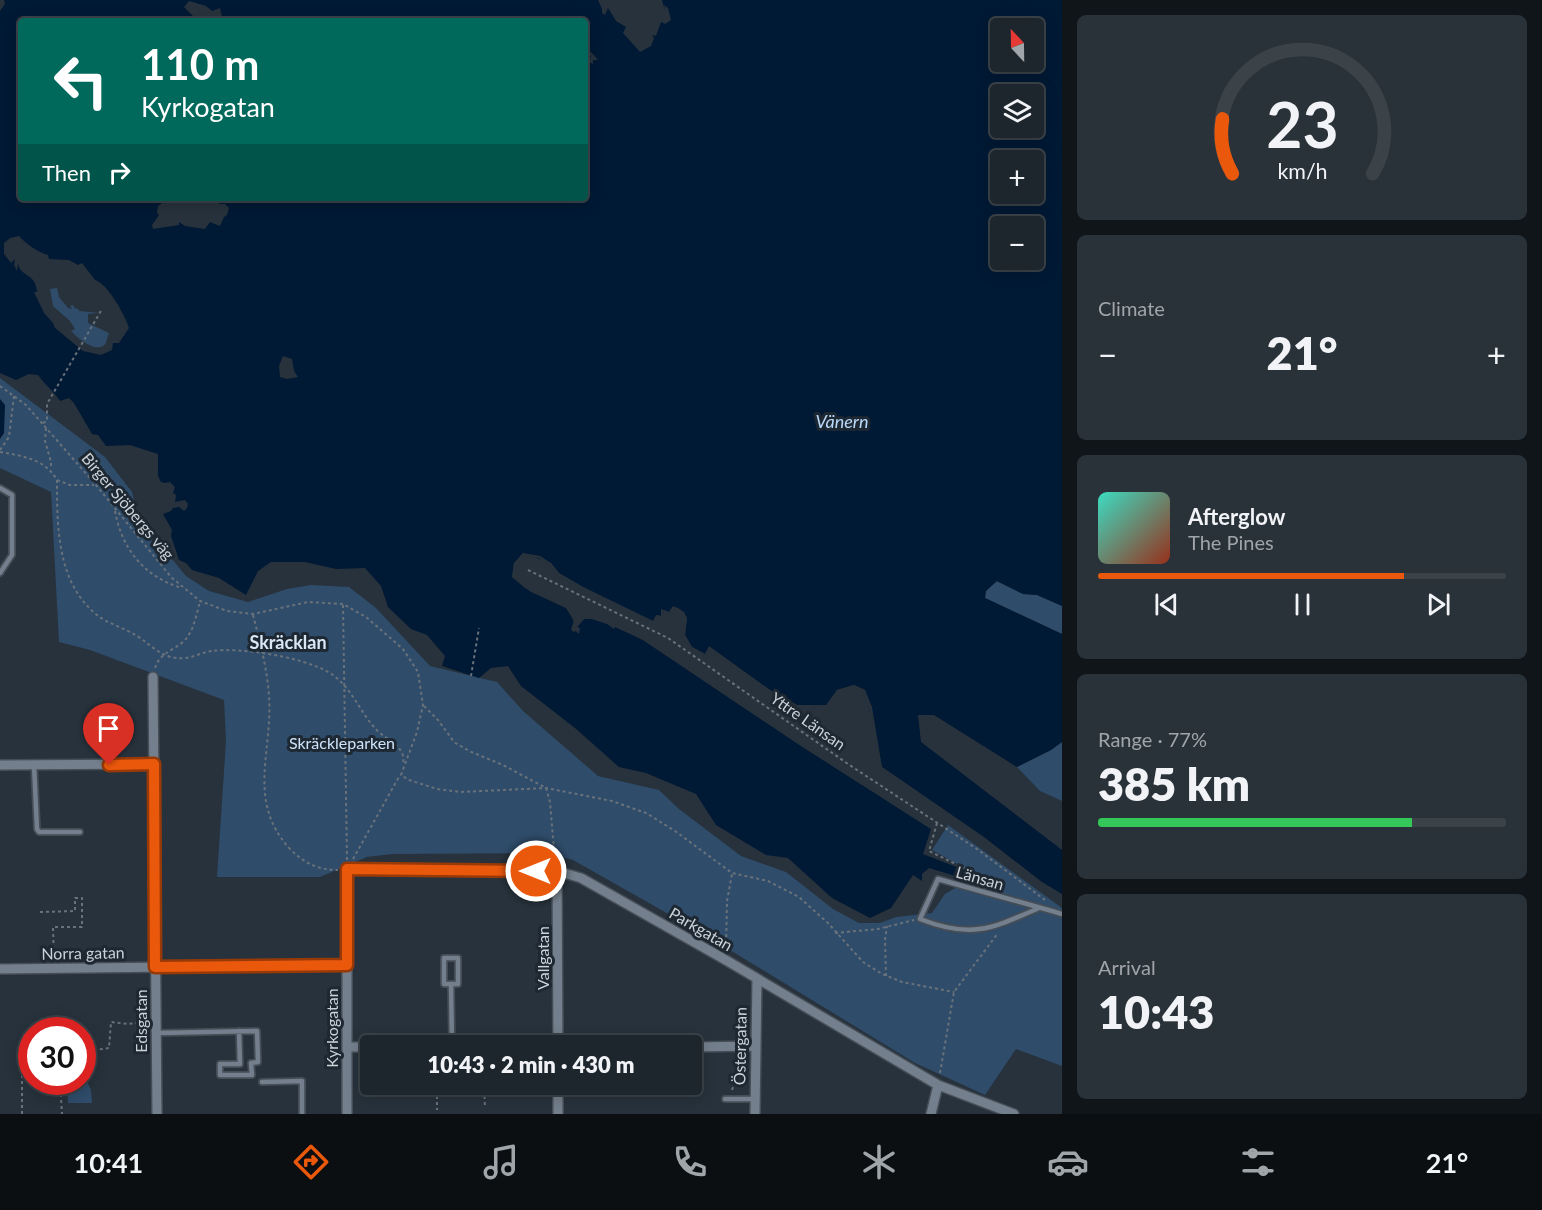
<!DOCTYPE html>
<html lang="en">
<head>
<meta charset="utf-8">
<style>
  :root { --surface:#1d262d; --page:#2a3239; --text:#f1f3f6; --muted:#a0a5aa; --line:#3b4349; --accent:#ea580c }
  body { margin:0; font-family:Lato,sans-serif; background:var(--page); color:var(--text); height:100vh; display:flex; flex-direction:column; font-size:22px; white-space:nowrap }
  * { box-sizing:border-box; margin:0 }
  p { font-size:20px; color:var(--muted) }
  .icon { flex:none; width:33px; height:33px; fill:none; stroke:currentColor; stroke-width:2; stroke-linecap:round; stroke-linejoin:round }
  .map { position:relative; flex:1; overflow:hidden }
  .side { display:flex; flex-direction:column; gap:15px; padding:15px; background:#101519; width:480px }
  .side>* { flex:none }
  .hud { position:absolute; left:18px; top:18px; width:570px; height:183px; border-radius:6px; box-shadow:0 3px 15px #0003,0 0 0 2px var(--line); background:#00695c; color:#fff; overflow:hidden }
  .needle { width:39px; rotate:338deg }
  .fabs { position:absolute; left:990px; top:18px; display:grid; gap:12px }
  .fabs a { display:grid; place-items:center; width:54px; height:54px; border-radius:6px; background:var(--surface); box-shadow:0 3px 15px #0003,0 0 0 2px var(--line); font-size:30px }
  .speed { position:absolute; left:18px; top:1017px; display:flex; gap:12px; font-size:30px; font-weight:700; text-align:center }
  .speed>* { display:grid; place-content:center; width:78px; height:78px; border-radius:50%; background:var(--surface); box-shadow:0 3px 15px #0003,0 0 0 2px var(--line); line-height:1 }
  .speed .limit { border:9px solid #d22; background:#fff; color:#111 }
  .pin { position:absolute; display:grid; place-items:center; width:51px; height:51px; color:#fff; margin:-62px -26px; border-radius:50% 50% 50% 0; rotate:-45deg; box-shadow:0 0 6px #0007 }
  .pin .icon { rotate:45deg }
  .me { position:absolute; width:66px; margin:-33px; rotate:270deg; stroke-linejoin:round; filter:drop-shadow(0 0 4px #0008) }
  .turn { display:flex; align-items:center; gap:21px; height:126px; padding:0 24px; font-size:27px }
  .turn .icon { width:78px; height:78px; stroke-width:2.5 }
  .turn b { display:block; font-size:42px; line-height:51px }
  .then { display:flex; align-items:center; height:57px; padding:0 24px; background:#0003; gap:12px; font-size:22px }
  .big { font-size:45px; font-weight:800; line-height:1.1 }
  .side .tile { flex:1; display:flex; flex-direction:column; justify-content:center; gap:9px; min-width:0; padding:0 21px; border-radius:9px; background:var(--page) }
  .side .dial { align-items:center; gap:0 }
  .dial svg { height:156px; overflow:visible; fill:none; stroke:var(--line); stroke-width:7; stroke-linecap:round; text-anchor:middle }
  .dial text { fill:var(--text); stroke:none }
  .song { display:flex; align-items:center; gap:18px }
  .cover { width:72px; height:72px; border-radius:9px; background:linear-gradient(135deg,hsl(170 70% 55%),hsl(10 70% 35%)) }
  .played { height:6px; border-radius:3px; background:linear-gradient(90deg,var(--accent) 75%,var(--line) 75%) }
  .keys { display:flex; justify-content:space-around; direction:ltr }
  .heat { display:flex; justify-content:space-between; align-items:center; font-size:33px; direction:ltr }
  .charge { height:9px; border-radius:4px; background:linear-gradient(90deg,#34c759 77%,var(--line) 0) }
  .trip { position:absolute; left:360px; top:1035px; width:342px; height:60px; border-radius:6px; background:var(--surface); box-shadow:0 3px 15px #0003,0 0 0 2px var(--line); font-weight:800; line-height:60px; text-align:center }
  .tab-bar { display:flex; height:96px; justify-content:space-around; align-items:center; background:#0c0f12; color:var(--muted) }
  .tab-bar .icon { width:42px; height:42px }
  .tab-bar .selected { color:var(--accent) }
  .tab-bar b { font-size:27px; color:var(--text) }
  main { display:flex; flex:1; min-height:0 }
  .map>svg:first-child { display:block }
</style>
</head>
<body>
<main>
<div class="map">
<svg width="1062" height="1114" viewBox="0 0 1062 1114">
  <rect width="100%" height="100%" fill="#27323c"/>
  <path fill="#2f4c6a" d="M57,288L59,297L68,308L72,309L70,306L73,305L75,309L76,308L80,311L99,313L88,314V323L109,333C107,337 107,344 103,346C93,352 77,337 71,331L75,329L70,321L53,306L50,289Z
    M0,378L105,457L132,492L139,519L186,576L209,591L248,602L287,589L311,585L349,587L376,608L430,666L497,682L523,711L598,776L659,790L679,809L741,856L786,872L833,909L859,923H880L896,917L932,913L945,894L977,875L932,850L948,825L1062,908V1066L1016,1049L985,1095L915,1063L702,933L573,860L543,853L393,854L367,857L320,877H217L226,741L224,700L90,650L59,642L51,492L0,468Z
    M996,581L1023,594L1037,595L1062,606V634L985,598L986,591Z
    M1062,742V801L1040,791L1017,767L1051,750Z
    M83,1073L91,1090L92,1103H68L67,1082H82Z"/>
  <path fill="#001934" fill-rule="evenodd" d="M4,0H598L602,9V13L605,15L608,8L616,21L626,27L623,33L640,52L651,46L654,38L652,35L656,36L661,22L665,24L671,20L668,8L664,5L665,11L662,0H1062V606L1037,595L1023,594L997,581L986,591L985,598L1062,634V742L1051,750L1017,767L934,715H918L921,742L1062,850V894L1042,882L984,837L882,767L865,690L854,685L837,690L827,705H797L770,690L709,647L705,654L692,647L685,635L687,618L673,607L669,612L665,610L661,616L656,615L653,621L583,587L559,573L551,563L523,553L514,563L512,577L531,592L566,608L572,616L576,631L579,634L577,627L584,619H592L615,626L643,640L798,744L931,829L923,854L964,870L962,878L929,868L922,874V881L913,875L891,908L870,918L832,898L788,858L766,855L716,825L696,794L646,773L619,767L575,728L521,686L508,666L491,668L479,678L442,666L445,656L427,635L411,629L388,607L381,586L365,568L336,569L305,562H271L258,571L246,595L219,578L192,570L186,563L179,560L171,536L172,530L163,514L171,511L173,508L179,507L184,511L187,508L188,504L185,500L175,502L176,495L173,493L175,487L170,482L165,483L161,482L158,476V454L130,445L106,446L98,435L92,434L74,403L69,398L60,401C54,391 45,385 38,375L29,374L16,380L0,373V11L5,4ZM189,1L206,6L212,11L220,8L223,21H585V56L587,54L589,60L591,57L589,53L591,52L598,60H593V64L589,62L585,63V198H215L216,201L220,204H225L229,208L227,215L224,217L220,226L210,222L205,229L185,226L179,222V225L153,229L152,225L159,215L157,213L158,206L165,201L166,198H21V21H201L196,19L184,7ZM1000,28H1034V62H1000ZM1000,94H1034V128H1000ZM1000,160H1034V194H1000ZM1000,226H1034V260H1000ZM19,236C26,244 38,252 48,255L49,259L69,260L78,265L82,263L95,280C108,284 125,315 129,328L119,343H113L112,350L101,355L83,351L55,328L53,323L44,313L34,292H37C36,272 20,278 18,263L17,271L14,265L15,259L11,263L4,254V243L10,238ZM283,356L292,359L294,371L298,377L287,379L280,377L279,366Z
    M0,399L5,405L4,433L0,439Z"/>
  <path fill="#27323c" d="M523,553L540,556L551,563L559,573L583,587L653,621L657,615L661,616V609L669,612L673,606L678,608L684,612L687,618L685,635L692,647L705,654L709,646L770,690L797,705H826L837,690L854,685L865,690L872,707L882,767L950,814L948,816L879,769L869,708L863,692L854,688L838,693L827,708H796L768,692L710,651L705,657L690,649L682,636L684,619L676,611L673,610L669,615L663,612V618H657L655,623L652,624L581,590L558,576L549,565L539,558L525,556L517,564L516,576L526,586L568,606L574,614L577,622L583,616H593L612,625L616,623L645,638L799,742L933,827L931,829L798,744L643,640L615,627L614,629L607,624L592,619H584L579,625L577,627L580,628L579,634L576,631L573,632L571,629L574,621L566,608L525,588L512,577L514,563Z"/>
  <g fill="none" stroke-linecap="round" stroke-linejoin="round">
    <defs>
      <path id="lane" d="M0,488L12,495V555L0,573
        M34,765L37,829L39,832H80
        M1039,908C991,929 971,939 920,919L938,879C979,891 1021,902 1062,914
        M444,958H458V984H444Z
        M451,984L452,1046
        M156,1033L257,1031L258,1062L251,1063L252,1075H220V1064H240L239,1031
        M262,1082L302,1081V1114
        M725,1099H755"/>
      <path id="street" d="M153,677L157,1114
        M0,765L154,764
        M557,871L558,1046
        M0,969L347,965
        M347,1047H370
        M692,1047L755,1046
        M347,1114V869L557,871L581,878L724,959L938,1085L1014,1114
        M558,1114V1084
        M755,1114L757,979
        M931,1114L938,1085"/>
    </defs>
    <use href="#lane" stroke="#454d56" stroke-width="8"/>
    <use href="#street" stroke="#454d56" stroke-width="12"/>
    <path stroke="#69727b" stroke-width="2" stroke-dasharray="3 3" stroke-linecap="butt" d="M0,386L26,405L96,485L171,577L200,601L227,611L253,614L308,602L343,604L366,617L403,649L418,672L423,705L417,732L401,775L409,780L437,789L460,792L546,788L612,801L646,813L675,831L732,873L768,881L799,897L828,923L863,962L882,974L902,982L954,992
      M43,423L47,421V404L102,309
      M46,428L45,441L51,462V469
      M0,450L9,437L14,396
      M0,452C23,456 45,459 57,480L70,485H94
      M57,480C57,527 57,583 97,615C108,624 125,628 137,636C154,647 163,660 185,658C194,657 203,652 212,651C241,647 302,657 328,672C350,684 358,709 374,727C383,739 407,745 403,764
      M115,511C122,549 144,577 182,588
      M528,570L668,638L848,764L977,849L1045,900
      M343,605L347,860
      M253,615C260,642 267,668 269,696C273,752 246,801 290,849C304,863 318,870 338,870
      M155,668C160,653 172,651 183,642C194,632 196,615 200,602
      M471,676L479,628
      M424,706L438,720L454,742L469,751L503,765L546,788L550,802L555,862
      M937,823L929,851L972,872L970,877L987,883
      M353,859L400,775
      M40,912L75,911V898H82V927H53L54,959
      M835,933L878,929L914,920
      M726,949L727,901L732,874
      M886,976L885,940L887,926
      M82,1052L109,1048L111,1022L128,1024L147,1022
      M940,1073L954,992L998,933
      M60,1082L62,1114
      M437,1084V1110
      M484,1084L485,1108
      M732,1090L739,1071H746
      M22,1114V1070"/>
    <use href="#lane" stroke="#737f8c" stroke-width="4.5"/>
    <use href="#street" stroke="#737f8c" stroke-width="9"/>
  </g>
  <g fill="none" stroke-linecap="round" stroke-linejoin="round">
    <defs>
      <path id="route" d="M109,765L154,764L155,967L347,965V869L536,871"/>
    </defs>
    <use href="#route" stroke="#983908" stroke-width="15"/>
    <use href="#route" stroke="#ea580c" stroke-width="10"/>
  </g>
  <g text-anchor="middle" stroke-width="6" stroke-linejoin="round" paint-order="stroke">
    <g font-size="16" fill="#ccd2d9" stroke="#1d2832">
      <text transform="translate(128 506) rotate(50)" y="6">Birger Sjöbergs väg</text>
      <text transform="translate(808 721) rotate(35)" y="6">Yttre Länsan</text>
      <text transform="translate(980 878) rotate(16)" y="6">Länsan</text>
      <text transform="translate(701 929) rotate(30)" y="6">Parkgatan</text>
      <text transform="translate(83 953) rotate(-1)" y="6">Norra gatan</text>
      <text transform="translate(543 958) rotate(-90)" y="6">Vallgatan</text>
      <text transform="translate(141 1021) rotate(-90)" y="6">Edsgatan</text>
      <text transform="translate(332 1028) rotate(-90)" y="6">Kyrkogatan</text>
      <text transform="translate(740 1046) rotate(-89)" y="6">Östergatan</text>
    </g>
    <g font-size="16" fill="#cee4fa" stroke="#1d2832">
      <text x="342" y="749">Skräckleparken</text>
    </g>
    <g font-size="18" font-style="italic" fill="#bbdafb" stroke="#1d2832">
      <text x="842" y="428">Vänern</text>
    </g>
    <g font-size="18" font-weight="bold" fill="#d9e6f4" stroke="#1d2832">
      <text x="288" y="649">Skräcklan</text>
    </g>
  </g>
</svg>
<div class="fabs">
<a><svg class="needle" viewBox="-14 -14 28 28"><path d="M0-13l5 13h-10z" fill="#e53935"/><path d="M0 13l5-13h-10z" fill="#a0a5aa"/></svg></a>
<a><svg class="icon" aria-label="layers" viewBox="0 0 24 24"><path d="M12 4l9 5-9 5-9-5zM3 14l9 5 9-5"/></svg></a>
<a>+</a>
<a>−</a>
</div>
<div class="speed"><div class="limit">30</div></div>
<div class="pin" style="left:109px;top:765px;background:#d93025"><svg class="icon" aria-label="arrive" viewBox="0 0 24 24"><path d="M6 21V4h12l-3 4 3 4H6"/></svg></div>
<svg class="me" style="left:536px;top:871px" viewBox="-20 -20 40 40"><circle r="17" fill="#ea580c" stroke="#fff" stroke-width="3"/><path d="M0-11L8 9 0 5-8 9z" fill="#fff"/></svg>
<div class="trip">10:43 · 2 min · 430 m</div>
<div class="hud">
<div class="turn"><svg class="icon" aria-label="left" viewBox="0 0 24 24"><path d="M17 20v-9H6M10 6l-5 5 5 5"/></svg><div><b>110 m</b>Kyrkogatan</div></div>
<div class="then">Then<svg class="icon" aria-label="right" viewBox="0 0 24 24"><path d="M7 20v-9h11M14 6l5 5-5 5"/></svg></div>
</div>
</div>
<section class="side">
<div class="tile dial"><svg viewBox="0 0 100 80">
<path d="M14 69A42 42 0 1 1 86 69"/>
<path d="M14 69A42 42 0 0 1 9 41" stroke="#ea580c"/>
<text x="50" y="56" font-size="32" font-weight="700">23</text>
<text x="50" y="72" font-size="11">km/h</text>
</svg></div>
<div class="tile"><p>Climate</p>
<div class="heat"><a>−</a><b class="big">21°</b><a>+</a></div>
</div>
<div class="tile">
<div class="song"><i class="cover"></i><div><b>Afterglow</b><p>The Pines</p></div></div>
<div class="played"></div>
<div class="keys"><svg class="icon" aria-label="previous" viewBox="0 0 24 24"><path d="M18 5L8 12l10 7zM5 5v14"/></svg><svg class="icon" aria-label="pause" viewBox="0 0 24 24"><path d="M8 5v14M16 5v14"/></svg><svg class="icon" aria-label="next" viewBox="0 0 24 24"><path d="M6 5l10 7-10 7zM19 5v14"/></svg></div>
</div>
<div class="tile"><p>Range · 77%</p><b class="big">385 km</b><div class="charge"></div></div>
<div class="tile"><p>Arrival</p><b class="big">10:43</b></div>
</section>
</main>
<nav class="tab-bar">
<b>10:41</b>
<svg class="icon selected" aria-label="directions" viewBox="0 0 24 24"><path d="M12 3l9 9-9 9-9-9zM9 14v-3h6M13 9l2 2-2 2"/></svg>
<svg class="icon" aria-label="music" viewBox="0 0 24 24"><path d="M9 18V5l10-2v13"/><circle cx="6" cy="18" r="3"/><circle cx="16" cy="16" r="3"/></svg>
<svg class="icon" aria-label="phone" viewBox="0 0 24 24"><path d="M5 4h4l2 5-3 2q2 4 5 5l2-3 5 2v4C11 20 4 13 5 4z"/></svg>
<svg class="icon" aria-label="climate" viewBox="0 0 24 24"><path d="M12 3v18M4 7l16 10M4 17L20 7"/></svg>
<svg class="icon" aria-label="car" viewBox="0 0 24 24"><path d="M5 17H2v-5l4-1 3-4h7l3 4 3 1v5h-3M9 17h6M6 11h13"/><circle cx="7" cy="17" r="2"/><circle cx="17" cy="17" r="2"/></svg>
<svg class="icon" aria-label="filters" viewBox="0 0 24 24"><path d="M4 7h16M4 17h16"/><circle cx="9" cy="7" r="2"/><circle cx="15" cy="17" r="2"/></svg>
<b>21°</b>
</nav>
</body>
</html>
